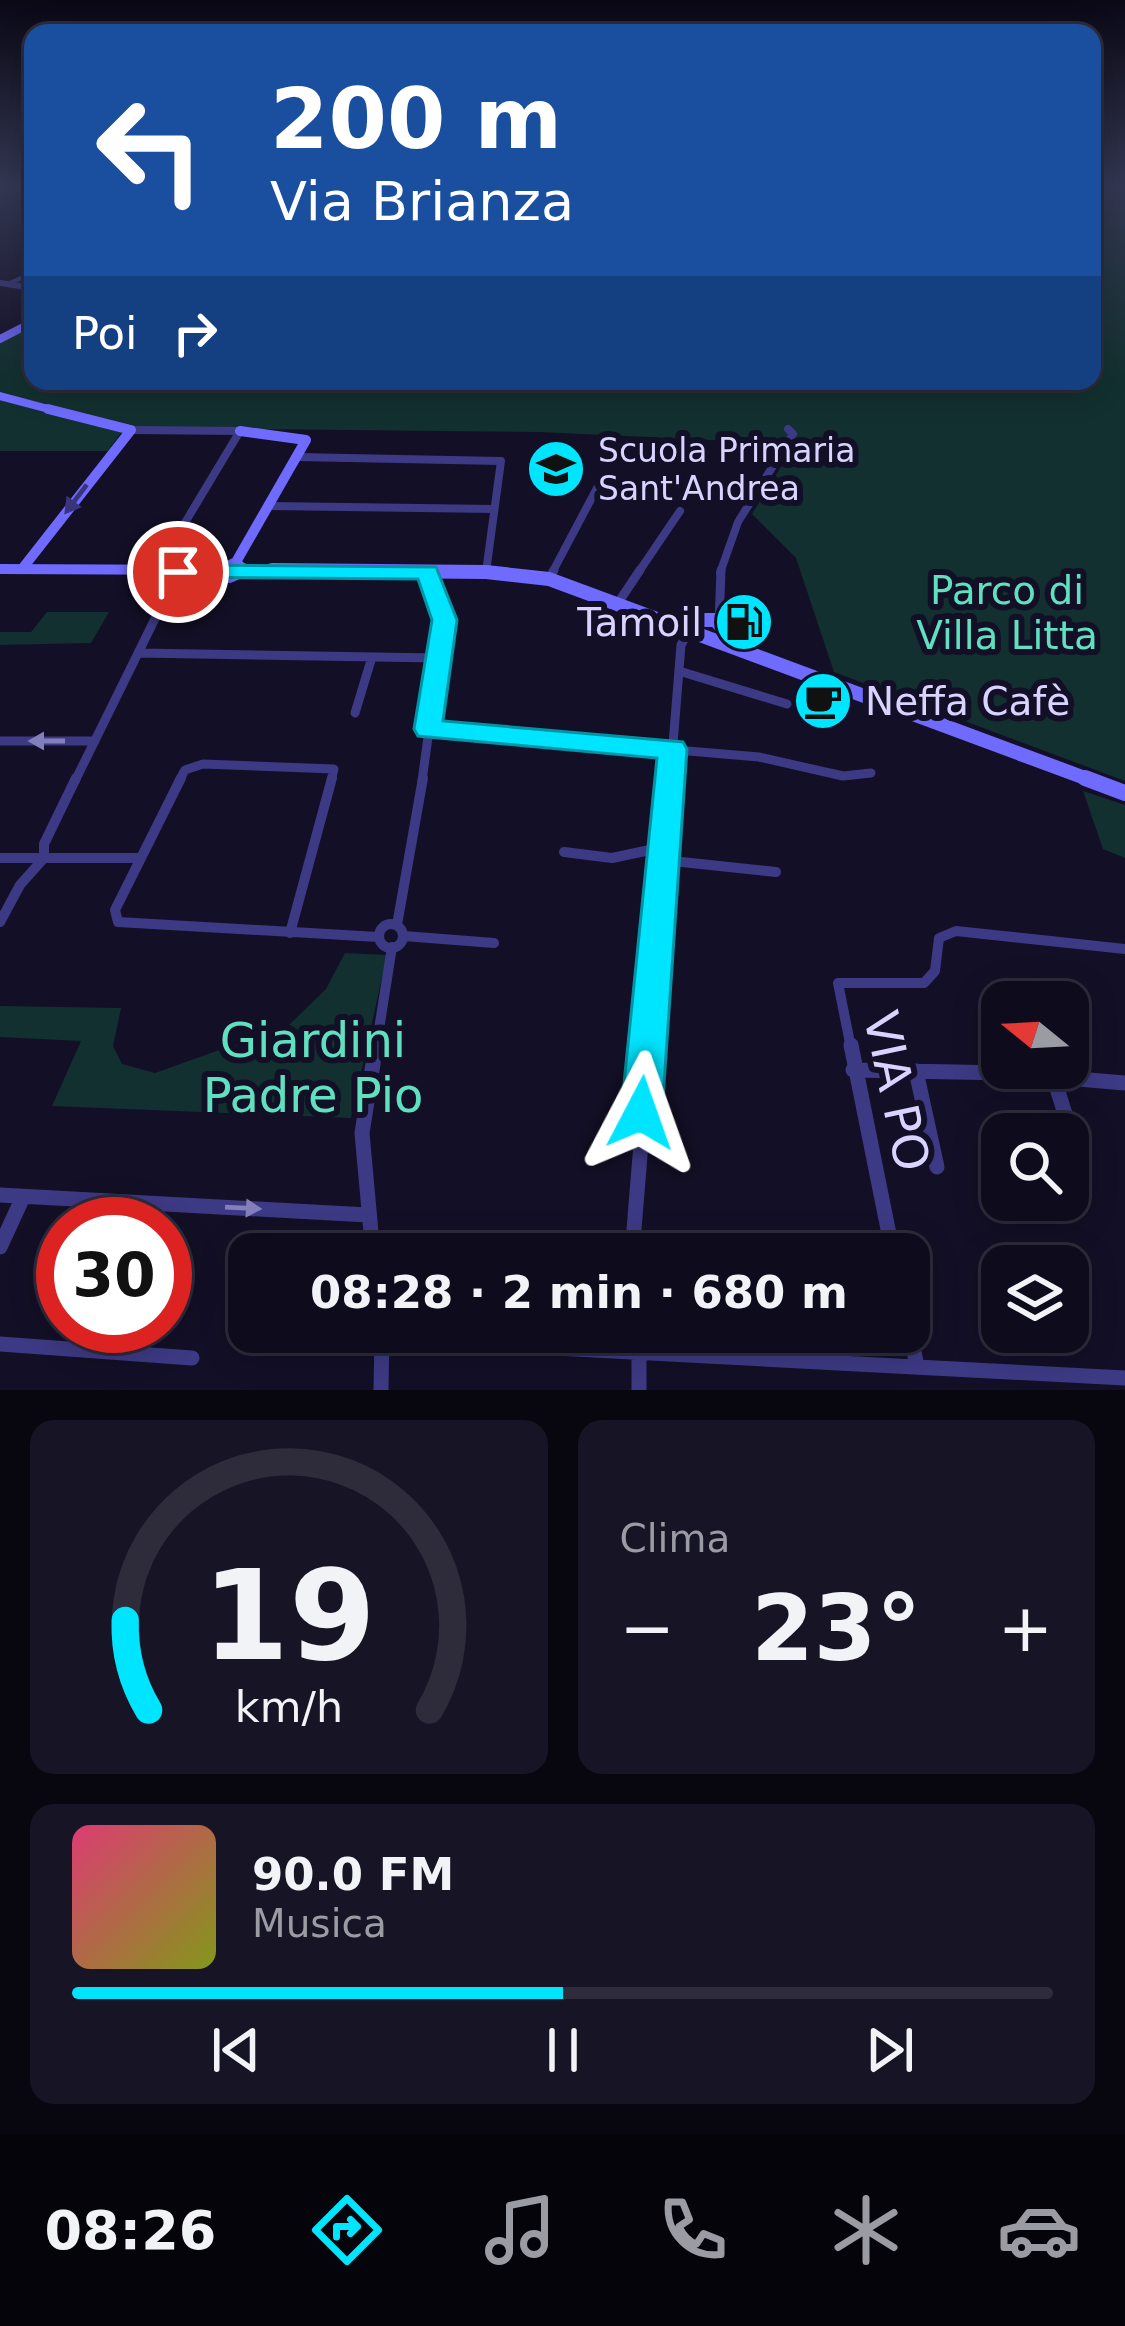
<!DOCTYPE html>
<html lang="it">
<head>
<meta charset="utf-8">
<style>
  :root { --surface:#0e0b1c; --page:#171425; --text:#f1f3f6; --muted:#9b9ba3; --line:#2e2b3b; --accent:#00e5ff }
  body { margin:0; font-family:"DejaVu Sans",sans-serif; background:var(--page); color:var(--text); height:100vh; display:flex; flex-direction:column; font-size:45px; white-space:nowrap }
  * { box-sizing:border-box; margin:0 }
  p { font-size:39px; color:var(--muted) }
  .icon { flex:none; width:66px; height:66px; fill:none; stroke:currentColor; stroke-width:2; stroke-linecap:round; stroke-linejoin:round }
  .map { position:relative; height:1390px; overflow:hidden }
  .panel { display:flex; flex-direction:column; gap:30px; padding:30px; background:#08060f; flex:1 }
  .panel>* { flex:none }
  .banner { position:absolute; left:24px; top:24px; width:1077px; height:366px; border-radius:24px; box-shadow:0 6px 30px #0003,0 0 0 3px var(--line); background:#1a4fa0; color:#fff; overflow:hidden }
  .needle { width:78px; rotate:288deg }
  .fabs { position:absolute; left:981px; top:981px; display:grid; gap:24px }
  .fabs a { display:grid; place-items:center; width:108px; height:108px; border-radius:24px; background:var(--surface); box-shadow:0 6px 30px #0003,0 0 0 3px var(--line); font-size:60px }
  .speed { position:absolute; left:36px; top:1197px; display:flex; gap:24px; font-size:60px; font-weight:700; text-align:center }
  .speed>* { display:grid; place-content:center; width:156px; height:156px; border-radius:50%; background:var(--surface); box-shadow:0 6px 30px #0003,0 0 0 3px var(--line); line-height:1 }
  .speed .limit { border:18px solid #d22; background:#fff; color:#111 }
  .pin { position:absolute; display:grid; place-items:center; width:102px; height:102px; color:#fff; margin:-51px; border:6px solid #fff; border-radius:50%; box-shadow:0 3px 12px #0007 }
  .me { position:absolute; width:132px; margin:-66px; rotate:4deg; stroke-linejoin:round; filter:drop-shadow(0 0 9px #0008) }
  .turn { display:flex; align-items:center; gap:42px; height:252px; padding:0 48px; font-size:54px }
  .turn .icon { width:156px; height:156px; stroke-width:2.5 }
  .turn b { display:block; font-size:84px; line-height:102px }
  .then { display:flex; align-items:center; height:114px; padding:0 48px; background:#0003; gap:24px; font-size:45px }
  .big { font-size:90px; font-weight:800; line-height:1.1 }
  .panel .tile { flex:1; display:flex; flex-direction:column; justify-content:center; gap:18px; min-width:0; padding:0 42px; border-radius:24px; background:var(--page) }
  .panel .dial { align-items:center; gap:0 }
  .dial svg { height:312px; overflow:visible; fill:none; stroke:var(--line); stroke-width:7; stroke-linecap:round; text-anchor:middle }
  .dial text { fill:var(--text); stroke:none }
  .song { display:flex; align-items:center; gap:36px }
  .cover { width:144px; height:144px; border-radius:18px; background:linear-gradient(135deg,hsl(340 70% 55%),hsl(70 70% 35%)) }
  .played { height:12px; border-radius:6px; background:linear-gradient(90deg,var(--accent) 50%,var(--line) 50%) }
  .keys { display:flex; justify-content:space-around; direction:ltr }
  .heat { display:flex; justify-content:space-between; align-items:center; font-size:66px; direction:ltr }
  .panel .tiles { flex:1; display:grid; gap:30px; grid-template-columns:1fr 1fr }
  .tile:last-child { grid-column:span 2 }
  .trip { position:absolute; left:228px; top:1233px; width:702px; height:120px; border-radius:24px; background:var(--surface); box-shadow:0 6px 30px #0003,0 0 0 3px var(--line); font-weight:800; line-height:120px; text-align:center }
  .menu { display:flex; height:192px; justify-content:space-around; align-items:center; background:#06040b; color:var(--muted) }
  .menu .icon { width:84px; height:84px }
  .menu .active { color:var(--accent) }
  .menu b { font-size:54px; color:var(--text) }
  .map>svg:first-child { display:block }
</style>
</head>
<body>
<div class="map">
<svg width="1125" height="1390" viewBox="0 0 1125 1390">
  <rect width="100%" height="100%" fill="#130f26"/>
  <path fill="#12302f" d="M1092,186H1125V781L834,672L796,558L752,514L795,444L539,432L144,428L0,393V342L33,326V381H1092Z
    M0,399L123,430L108,451H0Z
    M47,612H109L91,643L0,645V632H31Z
    M1083,791L1125,805V858L1103,849Z
    M345,953L387,955L351,1118L52,1106L81,1041L0,1037V1006L121,1008L113,1046L122,1064L155,1073L289,1025L326,989Z"/>
  <g fill="none" stroke-linecap="round" stroke-linejoin="round">
    <path stroke="#3d3a85" stroke-width="4.5" d="M0,283L18,286
      M10,283L33,273"/>
    <path stroke="#3d3a85" stroke-width="6" d="M0,283L33,288"/>
    <path stroke="#3d3a85" stroke-width="8" d="M131,430L240,431L156,571
      M297,457L501,461L486,572
      M269,506L494,509
      M552,573L597,488
      M638,573L680,511
      M720,573L738,522L793,434L788,429"/>
    <path stroke="#3d3a85" stroke-width="9" d="M549,579L554,570
      M618,603L640,570
      M719,623L721,570
      M139,653L437,658
      M679,671L787,704
      M355,713L372,657
      M428,729L759,757L843,776L871,773
      M0,741H95
      M75,781L178,572
      M179,781L185,770L203,764L334,769L331,781
      M422,781L444,620L428,572
      M670,781L681,645L690,629"/>
    <path stroke="#3d3a85" stroke-width="10" d="M181,778L115,910L118,922L378,937
      M564,852L612,858L664,847
      M0,858H140
      M663,860L776,872
      M0,922L20,885L44,858V844L76,778
      M379 936a12 12 0 1 1 24 0a12 12 0 1 1-24 0Z
      M397,925L423,778
      M290,933L332,778
      M404,936L494,943
      M376,1048L392,947
      M649,1048L670,778
      M851,1048L838,983H924L935,971L939,938L956,931L1125,949"/>
    <path stroke="#3d3a85" stroke-width="15" d="M851,1045L893,1254
      M853,1070L1007,1073L1125,1083
      M916,1071L937,1167
      M1053,1076L1083,1170
      M0,1195L368,1215
      M0,1247L23,1197
      M373,1254L362,1133L376,1045
      M632,1254L649,1045
      M909,1328L917,1366
      M383,1339L1125,1378
      M0,1344L192,1358
      M610,1350L624,1332
      M639,1351V1390
      M381,1390L382,1332"/>
    <path stroke="#6f6bff" stroke-width="8" d="M0,339L33,322
      M0,396L60,412"/>
    <path stroke="#6f6bff" stroke-width="10" d="M236,562L306,440L240,431
      M0,569L220,570
      M22,569L131,430L48,409
      M244,570L497,573
      M225,573L220,570L236,562L244,570
      M236,573L244,570"/>
    <path stroke="#6f6bff" stroke-width="14" d="M220,570L229,576L243,570
      M272,570L486,572L549,579L1093,781
      M681,620H715L737,643"/>
    <path stroke="#6f6bff" stroke-width="16" d="M1085,778L1125,793"/>
  </g>
  <defs><path id="oneway-solid" d="M-6-.8H1V-3.2L6.5 0L1 3.2V.8H-6Z" transform="scale(3)"/></defs>
  <use fill="#38347d" href="#oneway-solid" transform="translate(76 499) rotate(127)"/>
  <g fill="#837fbc">
    <use href="#oneway-solid" transform="translate(47 741) rotate(180)"/>
    <use href="#oneway-solid" transform="translate(243 1208) rotate(3)"/>
  </g>
  <linearGradient id="sky" x2="0" y2="1"><stop stop-color="#0a0815"/><stop offset="0.49" stop-color="#333752"/><stop offset="1" stop-color="#333752" stop-opacity="0"/></linearGradient>
  <rect width="1125" height="381" fill="url(#sky)"/>
  <path fill="#00e5ff" stroke="#0095a6" stroke-width="3" d="M178,565L436,567L457,620L443,721L683,742L687,749L662,1113L656,1127L641,1133L627,1127L621,1113L657,758L418,736L414,729L432,620L418,579L170,577L167,572Z"/>
  <defs>
    <symbol id="school-disc" viewBox="-11 -11 22 22"><circle r="9.5" fill="#00e5ff" stroke="#130f26"/><path d="M0-5L7-2L0 1L-7-2ZM-4 1L0 2.5L4 1V4Q0 6-4 4Z" fill="#111"/></symbol>
    <symbol id="fuel-disc" viewBox="-11 -11 22 22"><circle r="9.5" fill="#00e5ff" stroke="#130f26"/><path d="M-5.5-6h7V0h2V4h1.3V-2.5L3-4.5l.8-.8L6-3V5H2.5V1h-1V6h-7ZM-4.2-4.7v3.2H.2V-4.7Z" fill="#111"/></symbol>
    <symbol id="cafe-disc" viewBox="-11 -11 22 22"><circle r="9.5" fill="#00e5ff" stroke="#130f26"/><path d="M-5.5-4.5H6V0H3Q3 3.5 0 3.5H-2.5Q-5.5 3.5-5.5 0ZM3-3.2v2h1.7v-2ZM-6 4.5H4V6H-6Z" fill="#111"/></symbol>
  </defs>
  <g fill-rule="evenodd">
    <use href="#school-disc" x="523" y="436" width="66" height="66"/>
    <use href="#fuel-disc" x="711" y="589" width="66" height="66"/>
    <use href="#cafe-disc" x="790" y="668" width="66" height="66"/>
  </g>
  <g text-anchor="middle" stroke-width="12" stroke-linejoin="round" paint-order="stroke">
    <g font-size="33" fill="#d9d4ff" stroke="#130f26" text-anchor="start">
      <text x="598" y="462">Scuola Primaria<tspan x="598" dy="38">Sant'Andrea</tspan></text>
    </g>
    <g font-size="39" fill="#5fe0c0" stroke="#130f26">
      <text x="1007" y="604">Parco di<tspan x="1007" dy="45">Villa Litta</tspan></text>
    </g>
    <g font-size="39" fill="#d9d4ff" stroke="#130f26" text-anchor="end">
      <text x="702" y="636">Tamoil</text>
      <text x="865" y="715" text-anchor="start">Neffa Cafè</text>
    </g>
    <g font-size="48" fill="#5fe0c0" stroke="#130f26">
      <text x="313" y="1057">Giardini<tspan x="313" dy="55">Padre Pio</tspan></text>
    </g>
    <g font-size="48" fill="#d9d4ff" stroke="#130f26">
      <text transform="translate(897 1091) rotate(78)" y="17">VIA PO</text>
    </g>
  </g>
</svg>
<div class="fabs">
<a><svg class="needle" viewBox="-14 -14 28 28"><path d="M0-13l5 13h-10z" fill="#e53935"/><path d="M0 13l5-13h-10z" fill="#9b9ba3"/></svg></a>
<a><svg class="icon" aria-label="search" viewBox="0 0 24 24"><circle cx="10" cy="10" r="6"/><path d="M15 15l6 6"/></svg></a>
<a><svg class="icon" aria-label="layers" viewBox="0 0 24 24"><path d="M12 4l9 5-9 5-9-5zM3 14l9 5 9-5"/></svg></a>
</div>
<div class="speed"><div class="limit">30</div></div>
<div class="pin" style="left:178px;top:572px;background:#d93025"><svg class="icon" aria-label="arrive" viewBox="0 0 24 24"><path d="M6 21V4h12l-3 4 3 4H6"/></svg></div>
<svg class="me" style="left:641px;top:1113px" viewBox="-20 -20 40 40"><path d="M0-17L14 15 0 8-14 15z" fill="#00e5ff" stroke="#fff" stroke-width="4"/></svg>
<div class="trip">08:28 · 2 min · 680 m</div>
<div class="banner">
<div class="turn"><svg class="icon" aria-label="left" viewBox="0 0 24 24"><path d="M17 20v-9H6M10 6l-5 5 5 5"/></svg><div><b>200 m</b>Via Brianza</div></div>
<div class="then">Poi<svg class="icon" aria-label="right" viewBox="0 0 24 24"><path d="M7 20v-9h11M14 6l5 5-5 5"/></svg></div>
</div>
</div>
<section class="panel">
<div class="tiles">
<div class="tile dial"><svg viewBox="0 0 100 80">
<path d="M14 69A42 42 0 1 1 86 69"/>
<path d="M14 69A42 42 0 0 1 8 46" stroke="#00e5ff"/>
<text x="50" y="56" font-size="32" font-weight="700">19</text>
<text x="50" y="72" font-size="11">km/h</text>
</svg></div>
<div class="tile"><p>Clima</p>
<div class="heat"><a>−</a><b class="big">23°</b><a>+</a></div>
</div>
<div class="tile">
<div class="song"><i class="cover"></i><div><b>90.0 FM</b><p>Musica</p></div></div>
<div class="played"></div>
<div class="keys"><svg class="icon" aria-label="previous" viewBox="0 0 24 24"><path d="M18 5L8 12l10 7zM5 5v14"/></svg><svg class="icon" aria-label="pause" viewBox="0 0 24 24"><path d="M8 5v14M16 5v14"/></svg><svg class="icon" aria-label="next" viewBox="0 0 24 24"><path d="M6 5l10 7-10 7zM19 5v14"/></svg></div>
</div>
</div>
</section>
<nav class="menu">
<b>08:26</b>
<svg class="icon active" aria-label="directions" viewBox="0 0 24 24"><path d="M12 3l9 9-9 9-9-9zM9 14v-3h6M13 9l2 2-2 2"/></svg>
<svg class="icon" aria-label="music" viewBox="0 0 24 24"><path d="M9 18V5l10-2v13"/><circle cx="6" cy="18" r="3"/><circle cx="16" cy="16" r="3"/></svg>
<svg class="icon" aria-label="phone" viewBox="0 0 24 24"><path d="M5 4h4l2 5-3 2q2 4 5 5l2-3 5 2v4C11 20 4 13 5 4z"/></svg>
<svg class="icon" aria-label="climate" viewBox="0 0 24 24"><path d="M12 3v18M4 7l16 10M4 17L20 7"/></svg>
<svg class="icon" aria-label="car" viewBox="0 0 24 24"><path d="M5 17H2v-5l4-1 3-4h7l3 4 3 1v5h-3M9 17h6M6 11h13"/><circle cx="7" cy="17" r="2"/><circle cx="17" cy="17" r="2"/></svg>
</nav>
</body>
</html>
